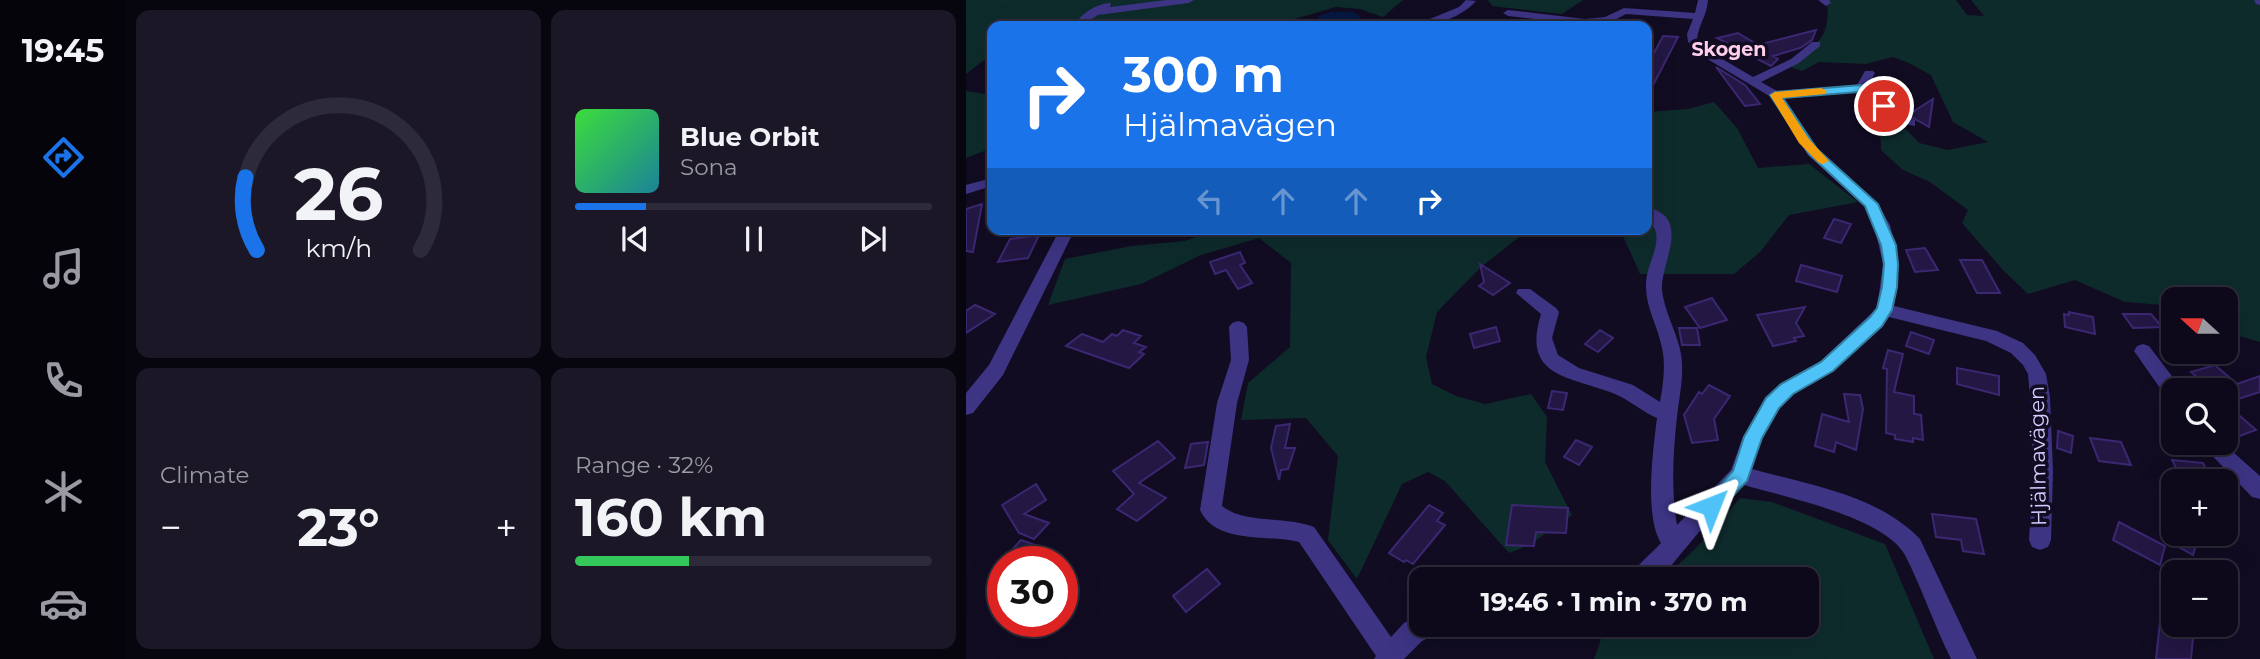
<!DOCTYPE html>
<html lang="en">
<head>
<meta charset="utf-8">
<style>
  :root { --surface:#0d091a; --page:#1b1727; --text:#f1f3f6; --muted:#9a9aa2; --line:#2d2a39; --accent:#1a73e8 }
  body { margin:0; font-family:Montserrat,sans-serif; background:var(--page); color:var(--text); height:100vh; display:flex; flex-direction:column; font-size:26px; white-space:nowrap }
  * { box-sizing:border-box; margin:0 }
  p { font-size:23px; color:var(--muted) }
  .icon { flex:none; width:38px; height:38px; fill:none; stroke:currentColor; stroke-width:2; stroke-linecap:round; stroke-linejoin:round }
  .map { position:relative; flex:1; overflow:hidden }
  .side { display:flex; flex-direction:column; gap:10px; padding:10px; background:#07050e; width:840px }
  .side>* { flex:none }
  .top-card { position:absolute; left:21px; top:21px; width:665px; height:214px; border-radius:14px; box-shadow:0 7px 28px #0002,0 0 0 2px var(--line); background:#1a73e8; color:#fff; overflow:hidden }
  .needle { width:46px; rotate:291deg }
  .controls { position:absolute; left:1195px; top:287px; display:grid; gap:14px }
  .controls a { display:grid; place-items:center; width:77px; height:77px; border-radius:14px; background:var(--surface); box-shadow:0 7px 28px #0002,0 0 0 2px var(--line); font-size:35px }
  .speed { position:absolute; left:21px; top:546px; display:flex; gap:14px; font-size:35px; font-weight:700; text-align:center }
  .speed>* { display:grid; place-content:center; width:91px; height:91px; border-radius:50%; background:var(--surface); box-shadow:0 7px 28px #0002,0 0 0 2px var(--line); line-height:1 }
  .speed .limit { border:10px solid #d22; background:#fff; color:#111 }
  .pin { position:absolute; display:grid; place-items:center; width:60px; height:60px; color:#fff; margin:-30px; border:4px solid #fff; border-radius:50%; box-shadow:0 2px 7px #0007 }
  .me { position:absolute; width:77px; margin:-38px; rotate:45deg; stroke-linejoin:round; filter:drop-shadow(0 0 5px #0008) }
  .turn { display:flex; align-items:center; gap:24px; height:147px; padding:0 21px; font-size:32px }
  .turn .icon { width:91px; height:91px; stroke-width:2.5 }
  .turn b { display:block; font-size:49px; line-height:60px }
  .lanes { display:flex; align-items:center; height:66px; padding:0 21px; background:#0003; justify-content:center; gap:35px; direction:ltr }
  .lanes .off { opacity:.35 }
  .big { font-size:52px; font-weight:700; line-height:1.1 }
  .side .card { flex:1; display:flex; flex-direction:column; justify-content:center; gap:10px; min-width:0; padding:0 24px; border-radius:14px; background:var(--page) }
  .side .dial { align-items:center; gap:0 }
  .dial svg { height:182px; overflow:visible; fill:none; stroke:var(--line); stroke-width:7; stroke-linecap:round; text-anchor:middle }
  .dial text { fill:var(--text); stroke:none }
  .song { display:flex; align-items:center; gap:21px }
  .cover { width:84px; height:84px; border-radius:10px; background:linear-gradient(135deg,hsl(120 70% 55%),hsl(190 70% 35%)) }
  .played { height:7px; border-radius:4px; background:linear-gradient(90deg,var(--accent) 20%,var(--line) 20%) }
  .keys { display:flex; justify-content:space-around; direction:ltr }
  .heat { display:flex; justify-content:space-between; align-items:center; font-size:38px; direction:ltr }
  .charge { height:10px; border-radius:5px; background:linear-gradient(90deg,#34c759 32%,var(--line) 0) }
  .side .tiles { flex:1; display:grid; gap:10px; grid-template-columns:repeat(2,1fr) }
  .trip { position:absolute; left:443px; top:567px; width:410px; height:70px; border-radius:14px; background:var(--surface); box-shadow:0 7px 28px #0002,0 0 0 2px var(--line); font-weight:700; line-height:70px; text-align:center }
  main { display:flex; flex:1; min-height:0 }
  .dock { display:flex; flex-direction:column; width:126px; justify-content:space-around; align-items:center; background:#05040a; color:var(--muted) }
  .dock .icon { width:49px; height:49px }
  .dock .selected { color:var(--accent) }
  .dock b { font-size:32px; color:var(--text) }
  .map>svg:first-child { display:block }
</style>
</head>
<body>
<main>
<nav class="dock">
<b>19:45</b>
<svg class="icon selected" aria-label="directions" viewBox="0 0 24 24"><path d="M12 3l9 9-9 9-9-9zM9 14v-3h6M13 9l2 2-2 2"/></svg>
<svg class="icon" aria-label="music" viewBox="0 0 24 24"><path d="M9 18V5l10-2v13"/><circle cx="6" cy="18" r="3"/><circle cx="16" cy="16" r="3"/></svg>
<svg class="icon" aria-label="phone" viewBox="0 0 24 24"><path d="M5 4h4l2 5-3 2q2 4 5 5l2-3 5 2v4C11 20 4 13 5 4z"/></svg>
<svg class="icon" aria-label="climate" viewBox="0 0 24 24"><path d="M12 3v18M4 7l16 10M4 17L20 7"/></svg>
<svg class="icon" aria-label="car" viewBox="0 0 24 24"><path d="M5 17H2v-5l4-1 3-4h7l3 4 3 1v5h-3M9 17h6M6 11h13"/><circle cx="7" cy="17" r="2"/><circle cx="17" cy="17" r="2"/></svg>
</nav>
<section class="side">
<div class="tiles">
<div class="card dial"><svg viewBox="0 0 100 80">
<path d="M14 69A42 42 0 1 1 86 69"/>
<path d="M14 69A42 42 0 0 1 9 37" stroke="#1a73e8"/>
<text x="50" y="56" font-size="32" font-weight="700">26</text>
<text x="50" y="72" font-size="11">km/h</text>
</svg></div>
<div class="card">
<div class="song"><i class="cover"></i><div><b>Blue Orbit</b><p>Sona</p></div></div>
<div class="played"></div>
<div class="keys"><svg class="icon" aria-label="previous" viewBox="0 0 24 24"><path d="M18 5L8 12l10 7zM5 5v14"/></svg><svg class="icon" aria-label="pause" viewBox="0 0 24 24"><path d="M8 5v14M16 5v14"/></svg><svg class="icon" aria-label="next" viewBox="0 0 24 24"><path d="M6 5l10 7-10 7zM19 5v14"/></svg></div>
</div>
<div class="card"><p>Climate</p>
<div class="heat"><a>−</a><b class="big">23°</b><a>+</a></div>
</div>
<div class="card"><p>Range · 32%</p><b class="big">160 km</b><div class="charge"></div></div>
</div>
</section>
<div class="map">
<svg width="1294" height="659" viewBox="0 0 1294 659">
  <rect width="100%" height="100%" fill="#110c22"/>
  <path fill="#0e2b2c" d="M0,0H437L417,17L394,9L370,7L304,26H26V54L0,74Z
    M522,0H617L596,14L526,6Z
    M861,0H990L1001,15L1018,16L1005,0H1294V342L1260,332V299H1208L1207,312L1197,305L1159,302L1109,280L1062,294L1037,270L996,223L1002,210L964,182L937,170L915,150C916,132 910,123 894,114L910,109L942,131L953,143L982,150L1022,142L987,122L965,75L943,63L927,57L900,64L853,62L836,71L822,66C851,43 865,40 861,0Z
    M0,91L26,95V109L22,113L26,114V148L0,158Z
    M748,102L771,128L792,168L843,164L892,202L823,215L794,252L768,274H674L654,229H681V112L722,109Z
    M253,229H546L556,235L515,267L471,312L460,357L466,384L490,396L519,404L565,394L581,417L579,462L606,515L563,545L543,553L479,481L462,472L436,484L391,579L362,540L372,456L340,418L275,420L282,383L324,347L325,263L293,238L235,255L175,284L82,305L99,259L165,246L219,241Z
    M774,498L806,502L919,544L968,659H628L635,639L650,625H840V579H697L729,549Z"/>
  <path fill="#061741" d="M365,12H387L395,17L384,26L352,25V16Z"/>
  <path fill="#231744" stroke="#3c2772" stroke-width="2" d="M850,30L846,40L834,48L807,56L812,59L805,66L751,38L772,33L792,45Z
    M697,36L712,37L681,97V66Z
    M750,67L779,85L794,104L779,106Z
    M967,99L963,127L942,115Z
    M16,204L7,252L0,251V209Z
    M868,219L885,224L875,243L858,238Z
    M73,235L62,258L32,262L44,239Z
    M959,248L972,270L949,272L940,250Z
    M274,252L279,263L274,265L286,283L272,289L260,270L249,274L244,262Z
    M994,260H1016L1034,293H1011Z
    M514,264L544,283L527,295L513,286L518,282Z
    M835,265L876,276L871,292L830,281Z
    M746,298L761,320L734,328L719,307Z
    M9,305L29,314L0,333V311Z
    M839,307L830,323L838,336L828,338L830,341L807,346L791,315Z
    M1103,312L1127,317L1129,334L1099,327L1098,314L1103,315Z
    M1157,314H1185L1196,327L1167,328Z
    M530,327L534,341L508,348L504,334Z
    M713,328H731L734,345H716Z
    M157,330L175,336L168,343L180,347L173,352L178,354L163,368L100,346L116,334L137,342L146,334L151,336Z
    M634,330L647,338L632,352L619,344Z
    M945,332L968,340L963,354L940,346Z
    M922,350L937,354L928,392L948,396V414L955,415L957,440L947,438V442L929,439V435L920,433L921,369L917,368Z
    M1249,365L1271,384L1294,376V392L1260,403V390H1246L1225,372Z
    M991,368L1033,376V395L991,384Z
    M743,385L764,396L748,419L752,440L726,443L718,415L733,392L736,394Z
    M586,391L601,393L597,410L582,408Z
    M878,394L894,395L897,409L890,450L870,442L868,452L849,446L856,414L883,422Z
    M1260,404L1290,430L1260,441Z
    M324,424L319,448H329L322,469L315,470L313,480L305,448L310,426Z
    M1092,431L1107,436L1105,453L1091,448Z
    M1124,438L1155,442L1165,465L1133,461Z
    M610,440L626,447L613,465L598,457Z
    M192,441L209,458L173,483L200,498L171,521L151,509L168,494L147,471Z
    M242,442L238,465L219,468L225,444Z
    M1206,460L1237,463L1246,481H1217Z
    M70,484L80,500L58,514L83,523L68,539L53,533L36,505Z
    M463,505L477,513L471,521L479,525L447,564L440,560L438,562L423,553Z
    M546,505L602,508L600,533L570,532L568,546L540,545Z
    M966,514L1010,519L1018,554L997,551L995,540L970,537Z
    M1153,522L1199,546L1194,565L1147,540Z
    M1199,524L1208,529V534H1217L1231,541L1227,555L1195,537Z
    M55,540L72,546L58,562H35Z
    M241,569L254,584L220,612L207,596Z
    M1195,612L1208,617V625L1228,627L1225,659H1190Z"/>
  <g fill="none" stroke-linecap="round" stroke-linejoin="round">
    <path fill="#3d3484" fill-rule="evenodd" d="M200,0H228L223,3L132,15L121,22L119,26H109C113,14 132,3 145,3L144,7Z
      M500,0L510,1C496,17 468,27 447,26L493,7Z
      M732,0H742C741,16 733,23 731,39L746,53L787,77L825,59L846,42H854V46L833,63L795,82L811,91L891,85L899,71H907L909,73L901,87L936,116L949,120V126L928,122L892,92L817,98L852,149L910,201L924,225L933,264L928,306L1031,331L1057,343L1069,355L1080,374L1084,397L1087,472L1085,540L1082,547L1074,550L1066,547L1063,540L1067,472L1064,397L1062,374L1057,365L1045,353L1020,341L923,317L867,371L828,394L814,408L796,439L786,469C843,485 912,495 954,539L1011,659H985C968,625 956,588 939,555C918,517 819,497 778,485L733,532L694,579H663C669,566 685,554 695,543C678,515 687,451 691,418C676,412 664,400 649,394C604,376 555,378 575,314L550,293L552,289H564L590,308L593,312L586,338L592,355L613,368L667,385L694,402C697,384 700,366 696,348C692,326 679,307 680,284C680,261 703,237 681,219V207C727,218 694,263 696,290C699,316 715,338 716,363C717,381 713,399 711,417C707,453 705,489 711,525L765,470L777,437L800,398L814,384L855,361L911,308L917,264L908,225L899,206L842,155L805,97L738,57L722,42L721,34L727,19L660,14L645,22L619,25L542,16L537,13L542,10L619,19L639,17L658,8L729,13Z
      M852,0H863L865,3L860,6Z
      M1288,0H1294V5L1290,4Z
      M26,178V186L0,194V185Z
      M94,229H109L37,375L7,413L0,415V393L23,365Z
      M272,321L278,323L281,327L283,360L271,403L256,506C278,524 320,516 348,527L425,637L438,623L455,615V625H473L470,634L456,641L438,659H408L410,656L333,542C302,534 250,545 234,510L251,403L265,360L263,327L266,323Z
      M1177,344L1183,346L1215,388L1216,390H1208V400L1201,398L1168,351L1171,346Z
      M1234,443H1257L1294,476V499L1286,497Z"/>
  </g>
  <path fill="#4fc3f7" stroke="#337fa1" stroke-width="2" d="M895,85L922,104V109H914L892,92L817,98L851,149L912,204L930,245L932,264L931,287L926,310L916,326L867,371L827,394L813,408L796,438L781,481L752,512L745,515L738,512L735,506L767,471L778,437L800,398L815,384L855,362L904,317L911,308L916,287L918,264L915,245L899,206L843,154L804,95L809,92Z"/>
  <path fill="#f59e0b" d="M855,88L861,91L859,94L816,98L842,138L863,161L857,164L853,163L833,143L804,95L809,92Z"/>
  <g text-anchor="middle" stroke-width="7" stroke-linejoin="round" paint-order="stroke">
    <g font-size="19" font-weight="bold" fill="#ffcfea" stroke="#110c22">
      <text x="763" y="56">Skogen</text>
    </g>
    <g font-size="21" fill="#d6cdff" stroke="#110c22">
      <text transform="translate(1072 456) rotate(-91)" y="7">Hjälmavägen</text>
    </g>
  </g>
</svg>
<div class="controls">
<a><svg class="needle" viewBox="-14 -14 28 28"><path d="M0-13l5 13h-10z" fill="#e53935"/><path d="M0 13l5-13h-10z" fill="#9a9aa2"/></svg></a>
<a><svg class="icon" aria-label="search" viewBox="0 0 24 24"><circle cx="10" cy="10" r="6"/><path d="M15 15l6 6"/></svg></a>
<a>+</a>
<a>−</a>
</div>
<div class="speed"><div class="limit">30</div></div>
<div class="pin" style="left:918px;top:106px;background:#d93025"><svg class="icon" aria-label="arrive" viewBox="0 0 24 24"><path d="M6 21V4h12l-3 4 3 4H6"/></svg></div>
<svg class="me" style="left:745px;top:506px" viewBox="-20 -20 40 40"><path d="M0-17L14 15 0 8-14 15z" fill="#4fc3f7" stroke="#fff" stroke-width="4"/></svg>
<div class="trip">19:46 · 1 min · 370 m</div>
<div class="top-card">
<div class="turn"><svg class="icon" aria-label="right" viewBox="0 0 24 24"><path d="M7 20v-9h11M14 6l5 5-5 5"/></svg><div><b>300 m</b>Hjälmavägen</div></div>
<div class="lanes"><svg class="icon off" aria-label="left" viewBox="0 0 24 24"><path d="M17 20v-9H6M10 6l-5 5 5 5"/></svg><svg class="icon off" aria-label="ahead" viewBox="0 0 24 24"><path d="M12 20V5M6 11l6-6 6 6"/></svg><svg class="icon off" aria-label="ahead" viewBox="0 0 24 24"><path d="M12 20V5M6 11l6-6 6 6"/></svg><svg class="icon" aria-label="right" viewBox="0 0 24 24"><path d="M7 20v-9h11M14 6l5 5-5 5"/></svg></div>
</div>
</div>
</main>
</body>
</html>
